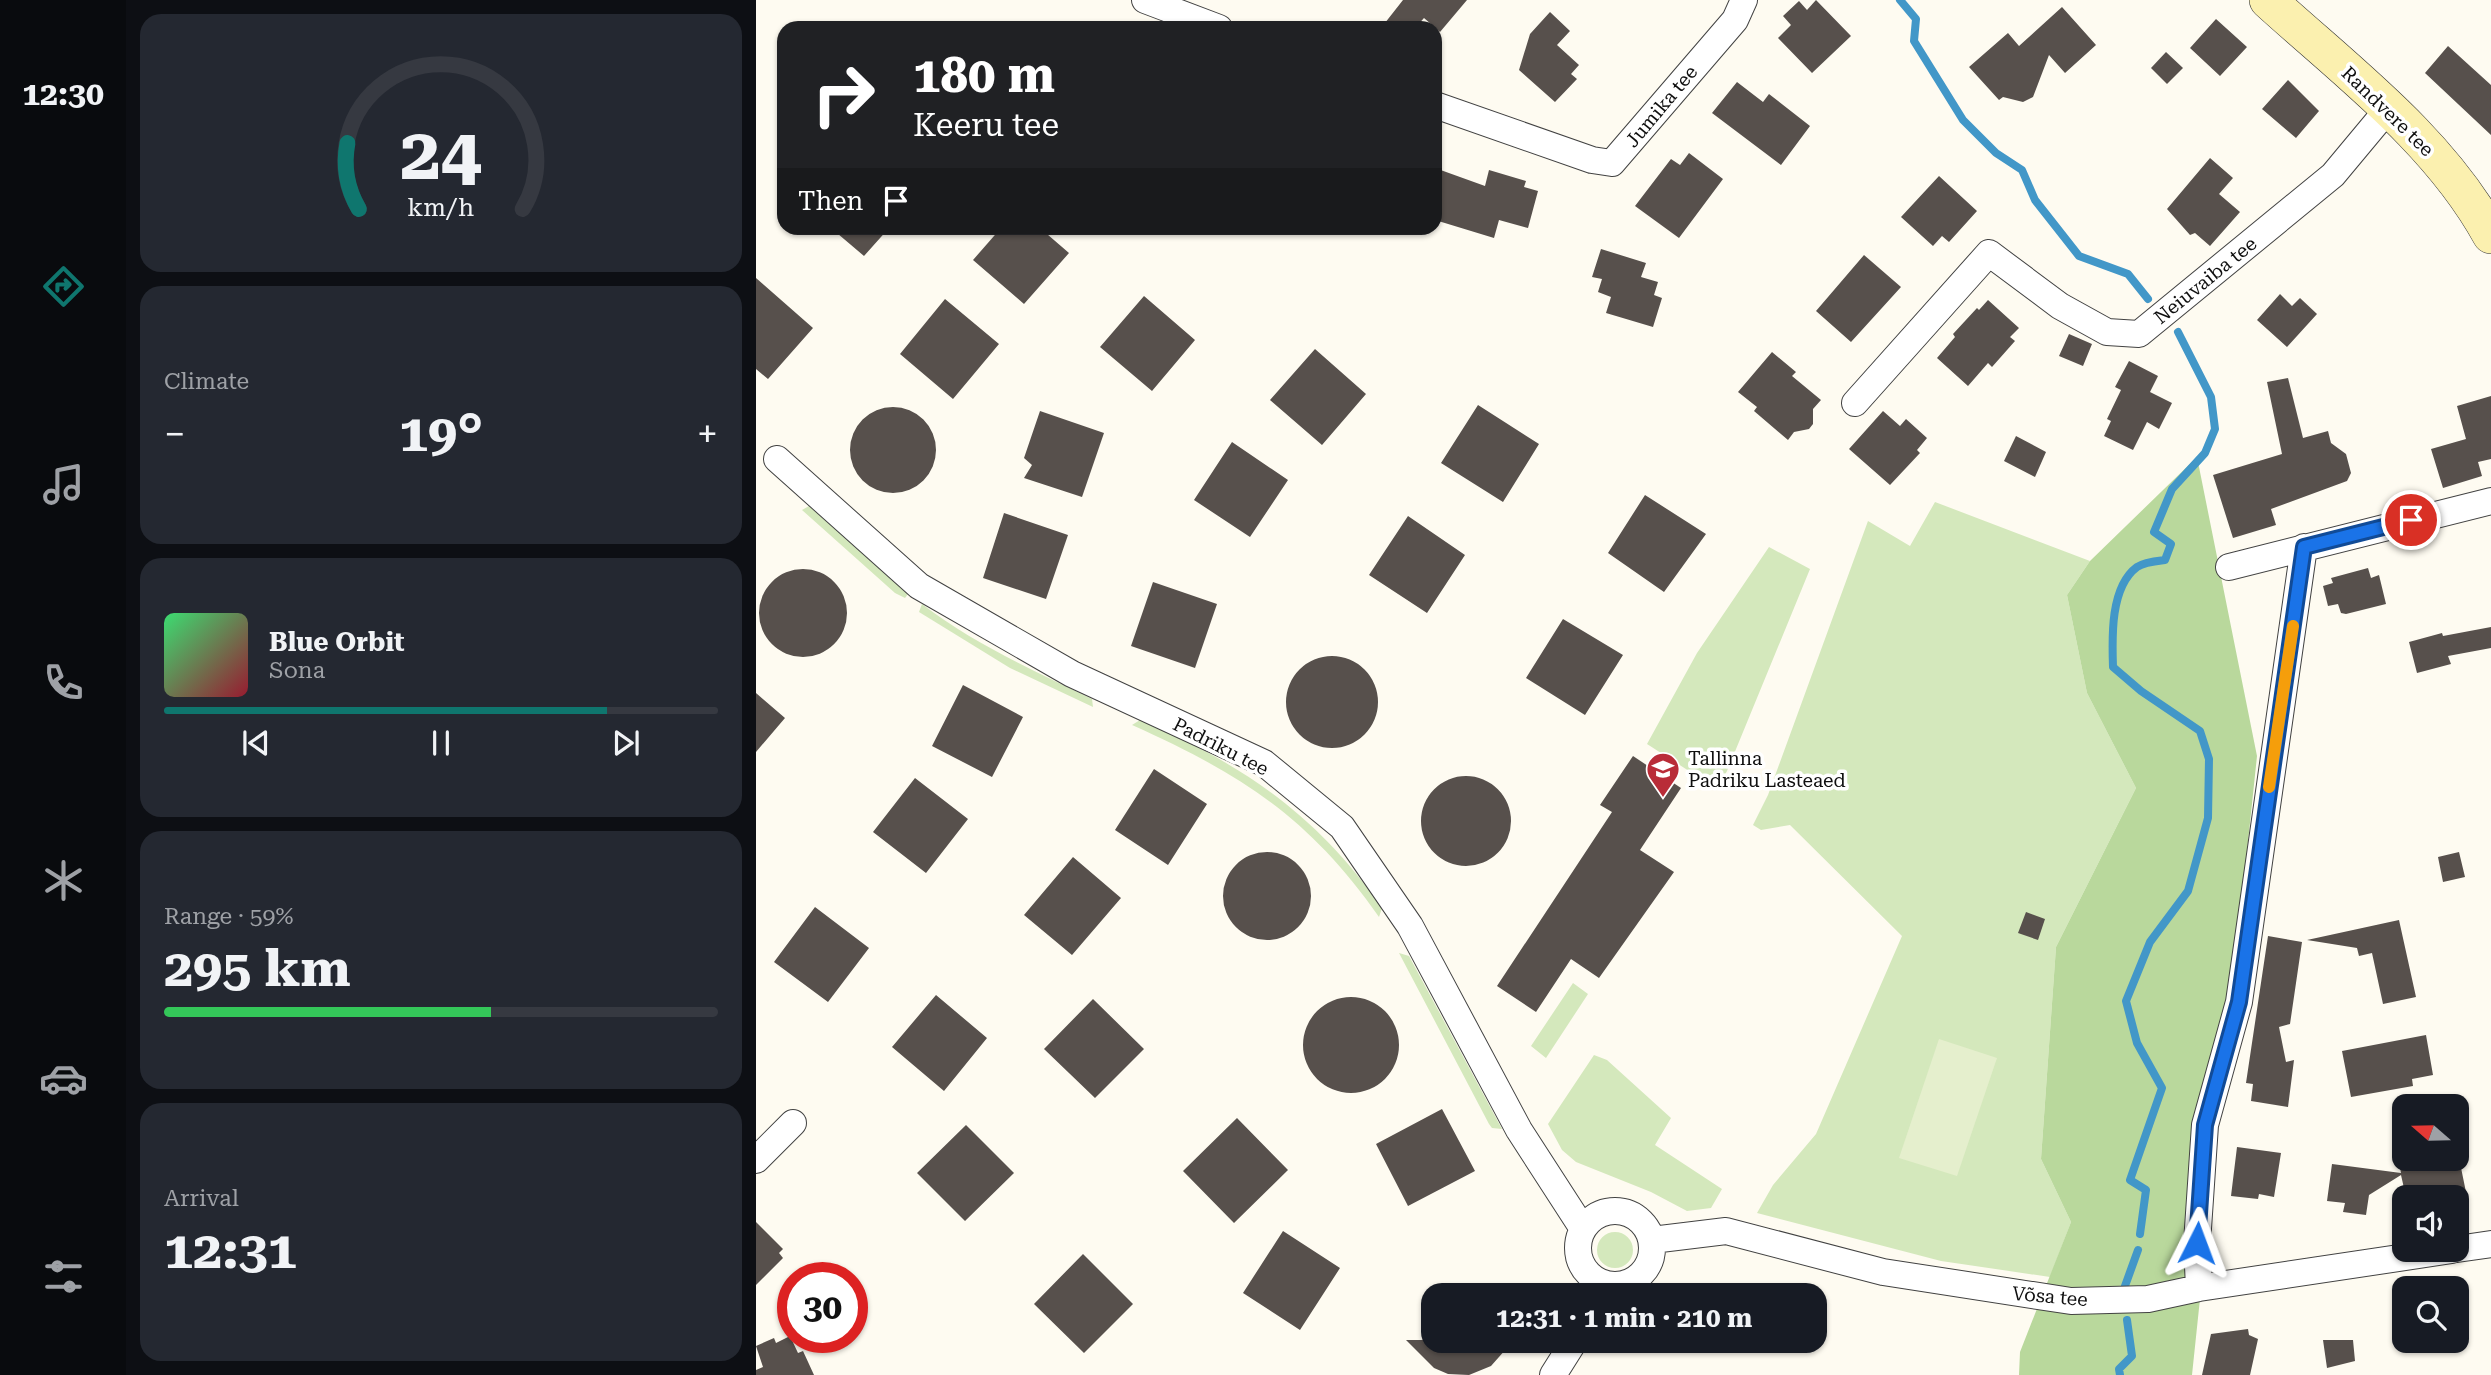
<!DOCTYPE html>
<html lang="en">
<head>
<meta charset="utf-8">
<style>
  :root { --surface:#171b24; --page:#242831; --text:#f1f3f6; --muted:#9ea1a6; --line:#363941; --accent:#0f766e }
  body { margin:0; font-family:"Roboto Serif",serif; background:var(--page); color:var(--text); height:100vh; display:flex; flex-direction:column; font-size:26px; white-space:nowrap }
  * { box-sizing:border-box; margin:0 }
  p { font-size:23px; color:var(--muted) }
  .icon { flex:none; width:38px; height:38px; fill:none; stroke:currentColor; stroke-width:2; stroke-linecap:round; stroke-linejoin:round }
  .map { position:relative; flex:1; overflow:hidden }
  .drawer { display:flex; flex-direction:column; gap:14px; padding:14px; background:#0d0f14; width:630px }
  .drawer>* { flex:none }
  .top-card { position:absolute; left:21px; top:21px; width:665px; height:214px; border-radius:21px; box-shadow:0 2px 5px #0004; background:#202124; color:#fff; overflow:hidden }
  .needle { width:46px; rotate:290deg }
  .buttons { position:absolute; left:1636px; top:1094px; display:grid; gap:14px }
  .buttons a { display:grid; place-items:center; width:77px; height:77px; border-radius:14px; background:var(--surface); box-shadow:0 2px 5px #0004; font-size:35px }
  .speed { position:absolute; left:21px; top:1262px; display:flex; gap:14px; font-size:35px; font-weight:700; text-align:center }
  .speed>* { display:grid; place-content:center; width:91px; height:91px; border-radius:50%; background:var(--surface); box-shadow:0 2px 5px #0004; line-height:1 }
  .speed .limit { border:10px solid #d22; background:#fff; color:#111 }
  .pin { position:absolute; display:grid; place-items:center; width:60px; height:60px; color:#fff; margin:-30px; border:4px solid #fff; border-radius:50%; box-shadow:0 2px 7px #0007 }
  .me { position:absolute; width:77px; margin:-38px; rotate:3deg; stroke-linejoin:round; filter:drop-shadow(0 0 5px #0008) }
  .turn { display:flex; align-items:center; gap:24px; height:147px; padding:0 21px; font-size:32px }
  .turn .icon { width:91px; height:91px; stroke-width:2.5 }
  .turn b { display:block; font-size:49px; line-height:60px }
  .then { display:flex; align-items:center; height:66px; padding:0 21px; background:#0003; gap:14px; font-size:26px }
  .big { font-size:52px; font-weight:700; line-height:1.1 }
  .drawer .widget { flex:1; display:flex; flex-direction:column; justify-content:center; gap:10px; min-width:0; padding:0 24px; border-radius:21px; background:var(--page) }
  .drawer .dial { align-items:center; gap:0 }
  .dial svg { height:182px; overflow:visible; fill:none; stroke:var(--line); stroke-width:7; stroke-linecap:round; text-anchor:middle }
  .dial text { fill:var(--text); stroke:none }
  .song { display:flex; align-items:center; gap:21px }
  .cover { width:84px; height:84px; border-radius:10px; background:linear-gradient(135deg,hsl(140 70% 55%),hsl(350 70% 35%)) }
  .played { height:7px; border-radius:4px; background:linear-gradient(90deg,var(--accent) 80%,var(--line) 80%) }
  .keys { display:flex; justify-content:space-around; direction:ltr }
  .heat { display:flex; justify-content:space-between; align-items:center; font-size:38px; direction:ltr }
  .charge { height:10px; border-radius:5px; background:linear-gradient(90deg,#34c759 59%,var(--line) 0) }
  .trip { position:absolute; left:665px; top:1283px; width:406px; height:70px; border-radius:21px; background:var(--surface); box-shadow:0 2px 5px #0004; font-weight:700; line-height:70px; text-align:center }
  main { display:flex; flex:1; min-height:0 }
  .tab-bar { display:flex; flex-direction:column; width:126px; justify-content:space-around; align-items:center; background:#090b0e; color:var(--muted) }
  .tab-bar .icon { width:49px; height:49px }
  .tab-bar .selected { color:var(--accent) }
  .tab-bar b { font-size:32px; color:var(--text) }
  .map>svg:first-child { display:block }
</style>
</head>
<body>
<main>
<nav class="tab-bar">
<b>12:30</b>
<svg class="icon selected" aria-label="directions" viewBox="0 0 24 24"><path d="M12 3l9 9-9 9-9-9zM9 14v-3h6M13 9l2 2-2 2"/></svg>
<svg class="icon" aria-label="music" viewBox="0 0 24 24"><path d="M9 18V5l10-2v13"/><circle cx="6" cy="18" r="3"/><circle cx="16" cy="16" r="3"/></svg>
<svg class="icon" aria-label="phone" viewBox="0 0 24 24"><path d="M5 4h4l2 5-3 2q2 4 5 5l2-3 5 2v4C11 20 4 13 5 4z"/></svg>
<svg class="icon" aria-label="climate" viewBox="0 0 24 24"><path d="M12 3v18M4 7l16 10M4 17L20 7"/></svg>
<svg class="icon" aria-label="car" viewBox="0 0 24 24"><path d="M5 17H2v-5l4-1 3-4h7l3 4 3 1v5h-3M9 17h6M6 11h13"/><circle cx="7" cy="17" r="2"/><circle cx="17" cy="17" r="2"/></svg>
<svg class="icon" aria-label="filters" viewBox="0 0 24 24"><path d="M4 7h16M4 17h16"/><circle cx="9" cy="7" r="2"/><circle cx="15" cy="17" r="2"/></svg>
</nav>
<section class="drawer">
<div class="widget dial"><svg viewBox="0 0 100 80">
<path d="M14 69A42 42 0 1 1 86 69"/>
<path d="M14 69A42 42 0 0 1 9 40" stroke="#0f766e"/>
<text x="50" y="56" font-size="32" font-weight="700">24</text>
<text x="50" y="72" font-size="11">km/h</text>
</svg></div>
<div class="widget"><p>Climate</p>
<div class="heat"><a>−</a><b class="big">19°</b><a>+</a></div>
</div>
<div class="widget">
<div class="song"><i class="cover"></i><div><b>Blue Orbit</b><p>Sona</p></div></div>
<div class="played"></div>
<div class="keys"><svg class="icon" aria-label="previous" viewBox="0 0 24 24"><path d="M18 5L8 12l10 7zM5 5v14"/></svg><svg class="icon" aria-label="pause" viewBox="0 0 24 24"><path d="M8 5v14M16 5v14"/></svg><svg class="icon" aria-label="next" viewBox="0 0 24 24"><path d="M6 5l10 7-10 7zM19 5v14"/></svg></div>
</div>
<div class="widget"><p>Range · 59%</p><b class="big">295 km</b><div class="charge"></div></div>
<div class="widget"><p>Arrival</p><b class="big">12:31</b></div>
</section>
<div class="map">
<svg width="1735" height="1375" viewBox="0 0 1735 1375">
  <rect width="100%" height="100%" fill="#fefbf1"/>
  <path fill="#d4e8bc" d="M1179,502L1334,561L1311,595L1331,693L1380,788L1300,947L1285,1159L1315,1222L1294,1277L1185,1261L1001,1213L1017,1185L1060,1134L1146,936L1034,825L1005,830L997,825L1012,795L1112,521L1154,546Z
    M53,506L152,594L149,598L139,593L46,510Z
    M1013,547L1054,569L971,771L961,789L891,744L941,653Z
    M166,604C218,644 277,670 336,699L337,707L254,668L163,612Z
    M384,720C488,765 561,815 626,908L623,917C553,817 485,774 376,725Z
    M643,953L653,956L746,1129L736,1128L733,1124Z
    M817,983L832,994L790,1058L775,1046Z
    M838,1055L851,1060L915,1118L899,1145L966,1189L955,1208L931,1211L895,1192L820,1162L806,1150L792,1124Z
    M841 1250a18 18 0 1 1 36 0a18 18 0 1 1-36 0Z"/>
  <path fill="#b9d89c" d="M1441,457L1501,756L1436,1375H1263L1264,1352L1315,1222L1285,1159L1300,947L1380,788L1331,693L1311,595L1334,561Z"/>
  <path fill="#e5efcd" d="M1183,1039L1241,1058L1201,1176L1143,1158Z"/>
  <g fill="none" stroke-linecap="round" stroke-linejoin="round">
    <path stroke="#4297c8" stroke-width="8" d="M1144,0L1160,19L1158,41L1207,120L1240,153L1266,170L1279,200L1323,256L1372,274L1392,299
      M1384,1234L1390,1190L1374,1180L1406,1088L1381,1043L1370,1001L1394,942L1432,891L1452,818L1453,759L1444,731L1385,691L1357,667C1356,638 1354,587 1381,567C1388,562 1400,561 1409,560L1415,544L1398,532L1416,489L1449,453L1459,429L1455,397L1422,332
      M1369,1286L1382,1250
      M1364,1375L1363,1369L1376,1356L1371,1320"/>
  </g>
  <path fill="#57504c" d="M647,0H711L684,32L668,18L659,28H625Z
    M1060,0L1095,36L1056,73L1022,38L1035,25L1027,16L1043,1L1051,10Z
    M1306,7L1340,45L1309,73L1293,55L1277,97L1267,102L1247,97L1243,100L1213,67L1252,33L1263,46Z
    M794,12L814,31L801,45L823,65L815,74L821,79L799,102L763,70L774,34Z
    M1460,19L1491,47L1464,76L1434,48Z
    M1692,46L1735,85V135L1669,73Z
    M1410,52L1427,68L1411,84L1395,68Z
    M1532,80L1563,111L1540,138L1506,109Z
    M981,82L1007,102L1013,94L1054,126L1025,165L956,113Z
    M933,153L967,179L923,238L879,206L915,159L924,165Z
    M1454,158L1477,178L1463,194L1484,212L1454,246L1439,233L1434,235L1411,209Z
    M679,168L729,186L733,170L770,181L768,187L782,191L772,228L743,220L738,238L679,220Z
    M1183,176L1221,211L1193,242L1186,236L1177,246L1145,217Z
    M75,228H133L108,256Z
    M245,228H284L313,253L268,304L217,260Z
    M845,249L890,263L885,277L902,282L898,295L906,298L897,327L850,313L855,297L842,292L846,279L836,277Z
    M1108,255L1145,287L1095,342L1060,311Z
    M0,278L57,328L12,379L0,369Z
    M1524,294L1536,306L1544,298L1561,314L1531,347L1501,320Z
    M388,296L439,340L396,391L344,347Z
    M189,299L243,344L197,399L144,354Z
    M1232,300L1263,328L1254,337L1259,341L1236,367L1232,363L1212,386L1181,358L1199,337L1197,334L1221,308L1223,310Z
    M1313,334L1336,344L1327,366L1303,356Z
    M559,349L610,394L566,445L514,400Z
    M1016,352L1040,372L1036,376L1065,400L1057,409V424L1053,429L1038,432L1032,440L998,411L1001,407L982,392Z
    M1373,361L1402,376L1394,392L1416,403L1403,429L1391,422L1377,450L1348,436L1355,421L1351,419L1365,390L1359,387Z
    M1532,378L1547,438L1572,431L1575,443L1590,454L1595,473L1591,481L1515,509L1520,525L1477,538L1457,475L1526,454L1511,382Z
    M1735,396V459L1722,462L1726,476L1687,488L1675,449L1710,439L1701,406Z
    M722,405L783,444L747,502L685,463Z
    M94 450a43 43 0 1 1 86 0a43 43 0 1 1-86 0Z
    M284,411L348,433L326,497L268,478L276,465L268,458Z
    M1127,411L1144,426L1150,419L1171,438L1161,450L1164,453L1134,485L1093,449Z
    M1260,436L1290,452L1279,477L1248,461Z
    M476,442L532,480L494,537L438,500Z
    M889,495L950,534L908,592L852,553Z
    M248,513L312,535L290,599L227,578Z
    M652,516L709,555L671,613L613,575Z
    M1612,568L1615,578L1623,575L1630,604L1590,614L1585,613L1582,604L1572,606L1567,586L1577,583L1575,578Z
    M3 613a44 44 0 1 1 88 0a44 44 0 1 1-88 0Z
    M397,582L461,604L439,668L375,646Z
    M807,619L867,655L829,715L770,678Z
    M1735,627V648L1692,656L1695,664L1661,673L1653,642L1686,633L1687,636Z
    M530 702a46 46 0 1 1 92 0a46 46 0 1 1-92 0Z
    M207,685L267,717L236,777L176,746Z
    M0,693L29,718L0,752Z
    M877,756L925,788L884,850L918,872L843,978L815,959L780,1012L741,986L856,812L844,805Z
    M398,769L451,804L412,865L359,830Z
    M665 821a45 45 0 1 1 90 0a45 45 0 1 1-90 0Z
    M159,778L212,819L170,873L117,832Z
    M467 896a44 44 0 1 1 88 0a44 44 0 1 1-88 0Z
    M1703,852L1709,877L1687,882L1682,857Z
    M317,857L365,898L316,955L268,915Z
    M59,907L113,948L72,1002L18,962Z
    M1270,912L1289,919L1282,940L1262,933Z
    M1643,920L1660,997L1627,1004L1616,953L1603,956L1601,948L1551,940Z
    M1512,936L1546,942L1534,1024L1523,1027L1530,1062L1538,1060L1532,1107L1495,1101L1497,1084L1490,1083Z
    M180,995L231,1038L188,1091L136,1047Z
    M547 1045a48 48 0 1 1 96 0a48 48 0 1 1-96 0Z
    M337,999L388,1049L339,1098L288,1049Z
    M1670,1035L1677,1075L1656,1079L1657,1086L1595,1097L1586,1051Z
    M686,1109L719,1171L652,1206L620,1144Z
    M481,1118L532,1170L478,1223L427,1171Z
    M210,1125L258,1173L209,1221L161,1173Z
    M1481,1147L1525,1153L1518,1197L1503,1194L1502,1199L1475,1196Z
    M1642,1158H1703L1711,1197H1650L1645,1175L1613,1195L1610,1215L1587,1212L1589,1203L1571,1201L1576,1164L1645,1173Z
    M0,1222L27,1249L23,1253L27,1258L0,1285Z
    M527,1231L584,1268L544,1330L487,1293Z
    M327,1254L377,1304L328,1353L278,1304Z
    M1492,1329L1493,1335L1502,1339L1494,1375H1446L1455,1334Z
    M34,1336L42,1353L47,1351L58,1375H0V1370L7,1367L0,1346L18,1338L20,1343Z
    M650,1340H758L735,1366L713,1375L692,1374L678,1368Z
    M1567,1340H1597L1599,1361L1571,1368Z"/>
  <g fill="none" stroke-linecap="round" stroke-linejoin="round">
    <defs>
      <path id="minor" d="M389,0L463,28
        M679,105L836,160L856,163L979,20L988,0
        M1099,403L1233,253L1304,306L1351,332L1383,334L1577,175L1632,109
        M21,459L163,586L316,674L508,763L586,827L654,926L763,1130L827,1229
        M1473,567L1735,501
        M0,1160L37,1123
        M822 1248a37 37 0 1 1 74 0a37 37 0 1 1-74 0Z
        M896,1240L970,1231L1127,1272L1315,1301L1392,1299L1443,1288L1696,1250
        M1701,1249L1735,1244
        M1443,1288L1441,1243L1449,1125L1483,1002L1548,547
        M797,1375L819,1340"/>
      <path id="secondary" d="M1512,0C1591,72 1683,140 1735,235"/>
    </defs>
    <use href="#minor" stroke="#424242" stroke-width="28"/>
    <use href="#secondary" stroke="#313131" stroke-width="38"/>
    <use href="#minor" stroke="#fff" stroke-width="26"/>
    <use href="#secondary" stroke="#fbf0af" stroke-width="37"/>
  </g>
  <g fill="none" stroke-linecap="round" stroke-linejoin="round">
    <defs>
      <path id="route" d="M1441,1243L1449,1125L1483,1002L1548,547L1655,520"/>
    </defs>
    <use href="#route" stroke="#114b97" stroke-width="18"/>
    <use href="#route" stroke="#1a73e8" stroke-width="12"/>
    <path stroke="#f59e0b" stroke-width="12" d="M1513,787L1537,626"/>
  </g>
  <defs>
    <symbol id="school-pin" viewBox="-11 -11 22 30"><path d="M0 17L-7.5 6A9.5 9.5 0 1 1 7.5 6Z" fill="#b92c38" stroke="#fff"/><path d="M0-5L7-2L0 1L-7-2ZM-4 1L0 2.5L4 1V4Q0 6-4 4Z" fill="#fff"/></symbol>
  </defs>
  <g fill-rule="evenodd">
    <use href="#school-pin" x="888" y="750" width="38" height="52"/>
  </g>
  <g text-anchor="middle" stroke-width="7" stroke-linejoin="round" paint-order="stroke">
    <g font-size="19" fill="#0f0f0f" stroke="#fff">
      <text transform="translate(905 106) rotate(-50)" y="7">Jumika tee</text>
      <text transform="translate(1632 111) rotate(44)" y="7">Randvere tee</text>
      <text transform="translate(1449 280) rotate(-39)" y="7">Neiuvaiba tee</text>
      <text transform="translate(465 746) rotate(27)" y="7">Padriku tee</text>
      <text transform="translate(1294 1296) rotate(5)" y="7">Võsa tee</text>
    </g>
    <g font-size="19" fill="#0f0f0f" stroke="#fff" text-anchor="start">
      <text x="932" y="765">Tallinna<tspan x="932" dy="22">Padriku Lasteaed</tspan></text>
    </g>
  </g>
</svg>
<div class="buttons">
<a><svg class="needle" viewBox="-14 -14 28 28"><path d="M0-13l5 13h-10z" fill="#e53935"/><path d="M0 13l5-13h-10z" fill="#9ea1a6"/></svg></a>
<a><svg class="icon" aria-label="sound" viewBox="0 0 24 24"><path d="M4 9h4l5-4v14l-5-4H4zM17 9q2 3 0 6"/></svg></a>
<a><svg class="icon" aria-label="search" viewBox="0 0 24 24"><circle cx="10" cy="10" r="6"/><path d="M15 15l6 6"/></svg></a>
</div>
<div class="speed"><div class="limit">30</div></div>
<div class="pin" style="left:1655px;top:520px;background:#d93025"><svg class="icon" aria-label="arrive" viewBox="0 0 24 24"><path d="M6 21V4h12l-3 4 3 4H6"/></svg></div>
<svg class="me" style="left:1441px;top:1243px" viewBox="-20 -20 40 40"><path d="M0-17L14 15 0 8-14 15z" fill="#1a73e8" stroke="#fff" stroke-width="4"/></svg>
<div class="trip">12:31 · 1 min · 210 m</div>
<div class="top-card">
<div class="turn"><svg class="icon" aria-label="right" viewBox="0 0 24 24"><path d="M7 20v-9h11M14 6l5 5-5 5"/></svg><div><b>180 m</b>Keeru tee</div></div>
<div class="then">Then<svg class="icon" aria-label="arrive" viewBox="0 0 24 24"><path d="M6 21V4h12l-3 4 3 4H6"/></svg></div>
</div>
</div>
</main>
</body>
</html>
